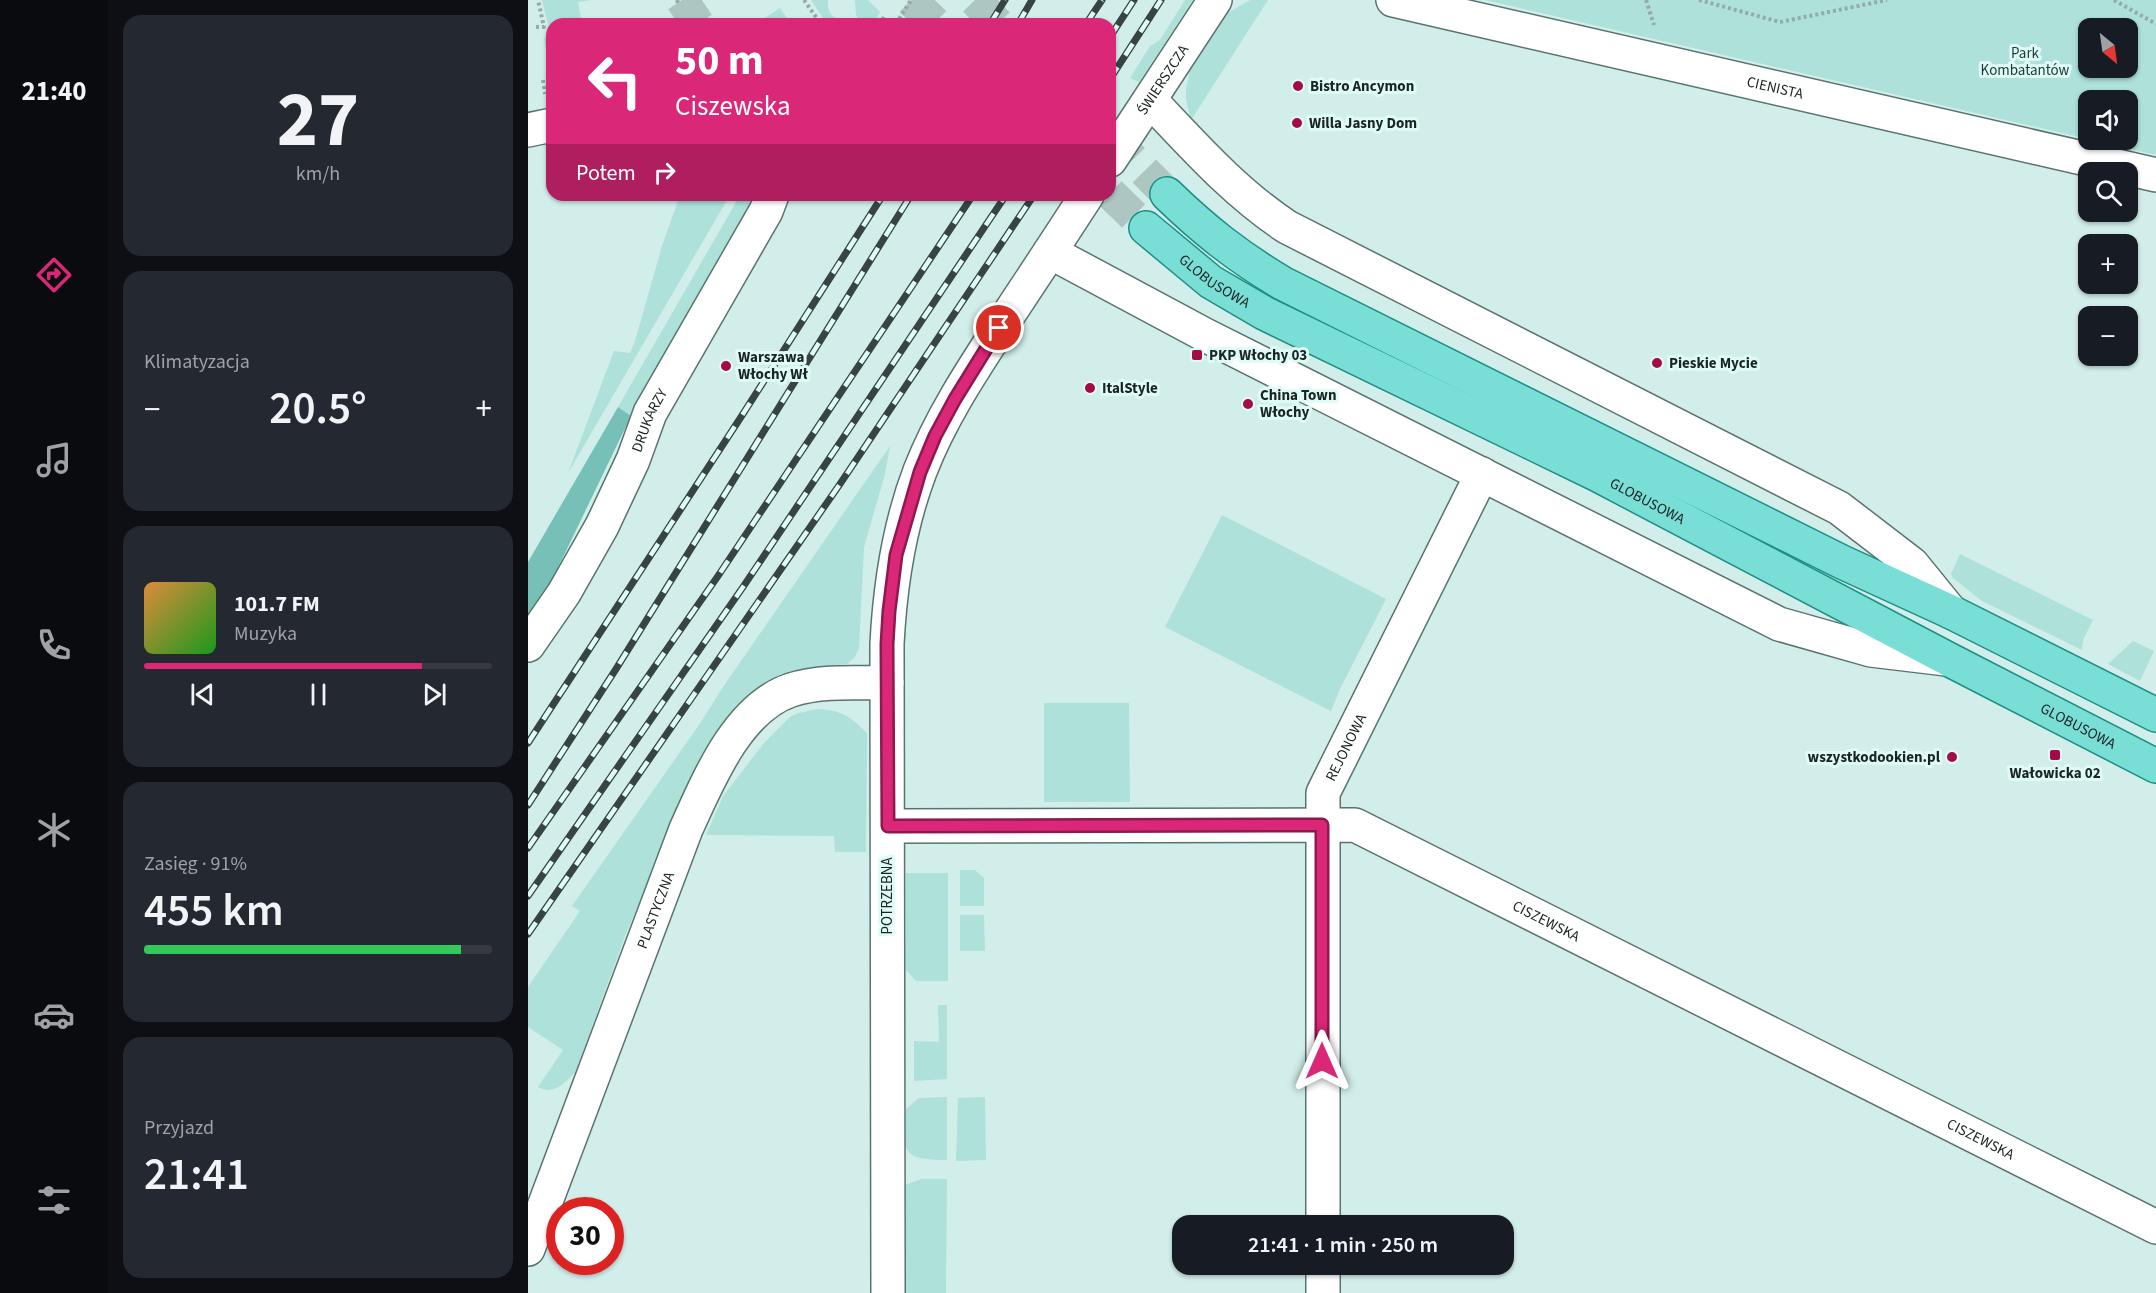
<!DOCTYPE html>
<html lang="pl">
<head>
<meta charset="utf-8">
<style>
  :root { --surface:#171b24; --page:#242831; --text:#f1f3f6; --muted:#9ea1a6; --line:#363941; --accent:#db2777 }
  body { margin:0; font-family:"Source Sans 3",sans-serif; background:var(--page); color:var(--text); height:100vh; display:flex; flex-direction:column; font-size:22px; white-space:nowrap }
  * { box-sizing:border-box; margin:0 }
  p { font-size:20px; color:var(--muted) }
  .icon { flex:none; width:33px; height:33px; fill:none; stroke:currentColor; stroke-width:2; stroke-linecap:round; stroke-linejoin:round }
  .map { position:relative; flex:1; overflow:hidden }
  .panel { display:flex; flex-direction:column; gap:15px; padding:15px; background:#0d0f14; width:420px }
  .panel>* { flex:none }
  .banner { position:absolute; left:18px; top:18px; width:570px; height:183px; border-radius:18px; box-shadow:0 2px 4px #0004; background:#db2777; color:#fff; overflow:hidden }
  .needle { width:39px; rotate:151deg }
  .controls { position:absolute; left:1550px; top:18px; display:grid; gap:12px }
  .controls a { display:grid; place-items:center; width:60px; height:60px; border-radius:12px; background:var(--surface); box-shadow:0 2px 4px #0004; font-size:30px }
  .speed { position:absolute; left:18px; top:1197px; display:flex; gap:12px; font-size:30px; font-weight:700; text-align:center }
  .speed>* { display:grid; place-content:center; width:78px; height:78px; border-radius:50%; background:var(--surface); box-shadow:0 2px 4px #0004; line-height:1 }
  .speed .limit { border:9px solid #d22; background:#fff; color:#111 }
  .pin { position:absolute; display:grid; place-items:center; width:51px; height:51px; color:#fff; margin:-26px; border:3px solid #fff; border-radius:50%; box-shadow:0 2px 6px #0007 }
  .me { position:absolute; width:66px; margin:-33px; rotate:0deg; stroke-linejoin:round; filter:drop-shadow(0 0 4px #0008) }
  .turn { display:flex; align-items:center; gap:21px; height:126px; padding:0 30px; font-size:27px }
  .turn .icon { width:78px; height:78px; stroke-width:2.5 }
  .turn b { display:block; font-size:42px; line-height:51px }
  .then { display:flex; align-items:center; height:57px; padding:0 30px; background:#0003; gap:12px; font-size:22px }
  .big { font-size:45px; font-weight:600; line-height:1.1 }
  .panel .tile { flex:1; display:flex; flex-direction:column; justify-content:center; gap:9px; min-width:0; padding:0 21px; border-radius:18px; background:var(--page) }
  .panel .dial { align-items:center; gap:0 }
  .dial b { font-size:78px; line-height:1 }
  .song { display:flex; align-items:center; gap:18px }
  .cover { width:72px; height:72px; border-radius:9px; background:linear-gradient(135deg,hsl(30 70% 55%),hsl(120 70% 35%)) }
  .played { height:6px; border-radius:3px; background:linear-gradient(90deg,var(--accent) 80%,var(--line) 80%) }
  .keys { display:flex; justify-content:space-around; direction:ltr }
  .heat { display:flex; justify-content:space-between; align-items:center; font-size:33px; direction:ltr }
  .charge { height:9px; border-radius:4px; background:linear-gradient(90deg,#34c759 91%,var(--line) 0) }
  .trip { position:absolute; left:644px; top:1215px; width:342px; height:60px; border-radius:18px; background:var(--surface); box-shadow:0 2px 4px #0004; font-weight:600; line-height:60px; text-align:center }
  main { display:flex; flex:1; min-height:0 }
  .dock { display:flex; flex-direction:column; width:108px; justify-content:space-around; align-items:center; background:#090b0e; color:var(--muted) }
  .dock .icon { width:42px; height:42px }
  .dock .on { color:var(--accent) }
  .dock b { font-size:27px; color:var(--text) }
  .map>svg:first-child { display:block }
</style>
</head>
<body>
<main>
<nav class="dock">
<b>21:40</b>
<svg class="icon on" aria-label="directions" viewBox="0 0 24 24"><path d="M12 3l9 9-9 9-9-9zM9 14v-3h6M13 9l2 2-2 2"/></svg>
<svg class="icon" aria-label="music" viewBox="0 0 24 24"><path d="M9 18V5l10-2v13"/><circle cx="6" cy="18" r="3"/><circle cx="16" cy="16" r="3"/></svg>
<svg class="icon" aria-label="phone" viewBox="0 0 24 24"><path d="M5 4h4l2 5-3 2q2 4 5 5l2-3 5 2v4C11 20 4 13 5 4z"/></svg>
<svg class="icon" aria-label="climate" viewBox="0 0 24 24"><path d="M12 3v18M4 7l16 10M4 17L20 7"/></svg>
<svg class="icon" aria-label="car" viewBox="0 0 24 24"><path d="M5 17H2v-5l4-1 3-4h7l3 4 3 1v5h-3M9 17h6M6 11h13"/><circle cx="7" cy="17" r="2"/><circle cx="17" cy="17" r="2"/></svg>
<svg class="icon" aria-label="filters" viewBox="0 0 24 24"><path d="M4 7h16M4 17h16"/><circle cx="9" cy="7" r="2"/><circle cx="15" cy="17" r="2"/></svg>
</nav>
<section class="panel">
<div class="tile dial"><b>27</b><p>km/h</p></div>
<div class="tile"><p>Klimatyzacja</p>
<div class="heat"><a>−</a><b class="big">20.5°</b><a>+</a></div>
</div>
<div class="tile">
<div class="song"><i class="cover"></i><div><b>101.7 FM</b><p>Muzyka</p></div></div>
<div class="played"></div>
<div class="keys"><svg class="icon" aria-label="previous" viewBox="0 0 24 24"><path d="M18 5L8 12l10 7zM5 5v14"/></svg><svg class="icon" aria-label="pause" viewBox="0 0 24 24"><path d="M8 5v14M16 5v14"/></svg><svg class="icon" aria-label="next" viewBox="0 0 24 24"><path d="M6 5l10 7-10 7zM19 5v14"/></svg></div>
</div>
<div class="tile"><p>Zasięg · 91%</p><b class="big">455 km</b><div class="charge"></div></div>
<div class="tile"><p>Przyjazd</p><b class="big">21:41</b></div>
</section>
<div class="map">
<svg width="1628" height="1293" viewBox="0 0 1628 1293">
  <rect width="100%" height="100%" fill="#d2eeea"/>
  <path fill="#ade1da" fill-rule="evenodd" d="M14,0H64L50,2L54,24H24V68H21L16,38L23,36Z
    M283,0H300C298,14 307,22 321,18L326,24H299Z
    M327,0H340L352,12L345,24H337L328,16Z
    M657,0H665L611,82L602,78L622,46L632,40Z
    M722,0H740L663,120L658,100V89L662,71L701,12Z
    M957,0H1628V155L1562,140H1599V100H1560V139ZM1560,28H1599V68H1560Z
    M252,8L263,24H228Z
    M152,195H202L40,473L86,351L102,353L107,341L134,246Z
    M216,195H225L213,234L115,391L103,416L90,407L211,197Z
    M362,446L357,474L336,547L331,648L327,657L319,664L283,667L255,675L235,686L210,707L176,751L97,936L47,1073C36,1083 25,1096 10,1087L35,1050L0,1027V987L52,911L44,906L171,725L195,687Z
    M694,515L858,599L811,691L803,711L637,627Z
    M1432,554L1565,620L1555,640L1554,650L1454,601L1425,578L1423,574Z
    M1605,641L1626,651L1612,681L1580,664Z
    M516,703H601L602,802H516Z
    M289,709C313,710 322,716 339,733L338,852H307L306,836L178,835L195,796L236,743L263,716L271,713Z
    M432,870H447L456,878V906H432Z
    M378,873H420V981H388L378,970Z
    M432,915H456L457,951H432Z
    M410,1005H419V1079L386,1081V1041L411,1042Z
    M419,1097V1160C370,1159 377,1153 378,1109L391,1098Z
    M457,1097L458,1160L428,1161L430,1098Z
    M393,1179H419L418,1293H377V1185Z"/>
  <path fill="#77c0b7" d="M90,407L103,416L12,605L0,619V562Z"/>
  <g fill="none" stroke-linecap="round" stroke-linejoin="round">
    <path stroke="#adc6c2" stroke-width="33" stroke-dasharray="33 16" stroke-linecap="butt" d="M154,0L170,24"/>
    <path stroke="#adc6c2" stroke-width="33" stroke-dasharray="33 16" stroke-linecap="butt" d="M383,0L408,24
      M447,0L470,24
      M582,136L639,194
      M582,193L618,228"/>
    <defs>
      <g id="minor">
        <path id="s1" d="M865,0L1628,175"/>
        <path d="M622,100C665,145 706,192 759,227L1311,508L1384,564L1423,612"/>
        <path d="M0,130L24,125"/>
        <path id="s2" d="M582,160L687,0"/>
        <path d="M522,252L679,336L1251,624L1343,650L1418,659"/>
        <path id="s3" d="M0,645L36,593L74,526L105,460L122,413L238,211L244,195"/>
        <path id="s4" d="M360,826L827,825L1628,1227"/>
        <path id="s5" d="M795,1226V793L954,474"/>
        <path id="s6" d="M0,1249L158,829C180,781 209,708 263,690C293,680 329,683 359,683"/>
        <path d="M795,1264V1293"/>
        <path d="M360,1293L359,644C362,586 371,526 392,471C413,417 445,369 477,320C504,279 532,237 559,195"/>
      </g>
      <g id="major">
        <path d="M639,194C676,230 709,256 754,283L1314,562L1423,612L1628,715"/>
        <path id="s7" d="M618,228L683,282L736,313L1070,475L1420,659L1628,766"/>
      </g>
    </defs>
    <use href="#minor" stroke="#5a736f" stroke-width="36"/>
    <use href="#major" stroke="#1e8f85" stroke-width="36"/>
    <path stroke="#95aba8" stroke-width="4" stroke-dasharray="3 3" stroke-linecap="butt" d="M149,0L150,3
      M276,0L293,24
      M1118,0L1126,25
      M1171,0L1252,22L1359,0
      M1586,0L1628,24
      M352,24L356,17
      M368,24L383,0
      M8,27H16L10,0
      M15,80L17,94"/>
    <use href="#minor" stroke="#fff" stroke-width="33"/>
    <use href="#major" stroke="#79ded6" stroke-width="33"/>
    <defs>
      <path id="rail" d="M462,24L477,0
        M490,24L504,0
        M558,24L574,0
        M582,37L606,0
        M582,79L633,0
        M0,743L213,417L355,195
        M0,805L88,669L383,195
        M0,848L190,576L445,195
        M0,896L215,587L478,195
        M0,934L312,484L506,195"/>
    </defs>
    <use href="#rail" stroke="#374442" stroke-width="7"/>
    <use href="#rail" stroke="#dffbf7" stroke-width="4.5" stroke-dasharray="14" stroke-linecap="butt"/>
  </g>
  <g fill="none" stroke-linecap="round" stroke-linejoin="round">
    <defs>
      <path id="route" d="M471,328L427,399L407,436L392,472L368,555L361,611L359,644L360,826L794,825V1061"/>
    </defs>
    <use href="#route" stroke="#8e194d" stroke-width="15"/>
    <use href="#route" stroke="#db2777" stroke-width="10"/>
  </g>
  <g fill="#a30b49" stroke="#dffbf7" stroke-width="2">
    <circle cx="770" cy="86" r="6"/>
    <circle cx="769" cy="123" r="6"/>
    <rect x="663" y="349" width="12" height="12" rx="3"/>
    <circle cx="1129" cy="363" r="6"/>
    <circle cx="198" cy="366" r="6"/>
    <circle cx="562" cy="388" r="6"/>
    <circle cx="720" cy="404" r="6"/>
    <rect x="1521" y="749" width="12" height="12" rx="3"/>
    <circle cx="1424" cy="757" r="6"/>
  </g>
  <g text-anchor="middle" stroke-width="6" stroke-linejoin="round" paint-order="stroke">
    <g font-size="15" fill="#183b37" stroke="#dffbf7">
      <text x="1497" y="58">Park<tspan x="1497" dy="17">Kombatantów</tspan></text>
    </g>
    <g font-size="15" fill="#1a2423" stroke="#dffbf7">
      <text dy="5" stroke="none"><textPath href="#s2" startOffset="96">ŚWIERSZCZA</textPath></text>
      <text dy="5" stroke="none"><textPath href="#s1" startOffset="392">CIENISTA</textPath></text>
      <text dy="5" stroke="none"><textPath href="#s7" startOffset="87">GLOBUSOWA</textPath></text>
      <text dy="5" stroke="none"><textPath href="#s3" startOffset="256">DRUKARZY</textPath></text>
      <text dy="5" stroke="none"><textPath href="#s7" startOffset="573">GLOBUSOWA</textPath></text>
      <text dy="5" stroke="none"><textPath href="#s7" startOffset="1059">GLOBUSOWA</textPath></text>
      <text dy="5" stroke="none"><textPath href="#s5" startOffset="484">REJONOWA</textPath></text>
      <text transform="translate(359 896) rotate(-90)" y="5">POTRZEBNA</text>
      <text dy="5" stroke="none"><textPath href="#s6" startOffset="362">PLASTYCZNA</textPath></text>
      <text dy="5" stroke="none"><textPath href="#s4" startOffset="681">CISZEWSKA</textPath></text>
      <text dy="5" stroke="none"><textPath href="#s4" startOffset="1167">CISZEWSKA</textPath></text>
    </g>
    <g font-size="15" font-weight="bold" fill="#1a2423" stroke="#dffbf7" text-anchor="start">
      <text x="782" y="91">Bistro Ancymon</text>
      <text x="781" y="128">Willa Jasny Dom</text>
      <text x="681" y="360">PKP Włochy 03</text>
      <text x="210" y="362">Warszawa<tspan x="210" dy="17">Włochy Wł</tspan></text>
      <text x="1141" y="368">Pieskie Mycie</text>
      <text x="574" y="393">ItalStyle</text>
      <text x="732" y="400">China Town<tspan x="732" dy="17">Włochy</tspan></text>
      <text x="1412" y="762" text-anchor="end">wszystkodookien.pl</text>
      <text x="1527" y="778" text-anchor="middle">Wałowicka 02</text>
    </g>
  </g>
</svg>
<div class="controls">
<a><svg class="needle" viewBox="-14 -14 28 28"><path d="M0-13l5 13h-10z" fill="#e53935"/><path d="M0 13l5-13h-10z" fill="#9ea1a6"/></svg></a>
<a><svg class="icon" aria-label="sound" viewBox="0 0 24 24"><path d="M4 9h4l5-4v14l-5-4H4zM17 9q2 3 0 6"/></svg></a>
<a><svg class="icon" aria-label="search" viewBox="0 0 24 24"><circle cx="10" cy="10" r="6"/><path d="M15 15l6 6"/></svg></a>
<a>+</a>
<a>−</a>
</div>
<div class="speed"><div class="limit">30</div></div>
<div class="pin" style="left:471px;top:328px;background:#d93025"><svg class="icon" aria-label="arrive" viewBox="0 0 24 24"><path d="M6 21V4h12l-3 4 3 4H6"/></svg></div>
<svg class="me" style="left:794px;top:1061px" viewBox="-20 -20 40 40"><path d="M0-17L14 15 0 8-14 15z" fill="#db2777" stroke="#fff" stroke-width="4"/></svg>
<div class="trip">21:41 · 1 min · 250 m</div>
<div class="banner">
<div class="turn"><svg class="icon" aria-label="left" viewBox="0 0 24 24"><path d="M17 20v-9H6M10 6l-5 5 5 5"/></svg><div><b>50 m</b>Ciszewska</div></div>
<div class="then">Potem<svg class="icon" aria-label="right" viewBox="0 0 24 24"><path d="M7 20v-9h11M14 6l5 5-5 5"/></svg></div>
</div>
</div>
</main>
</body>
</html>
